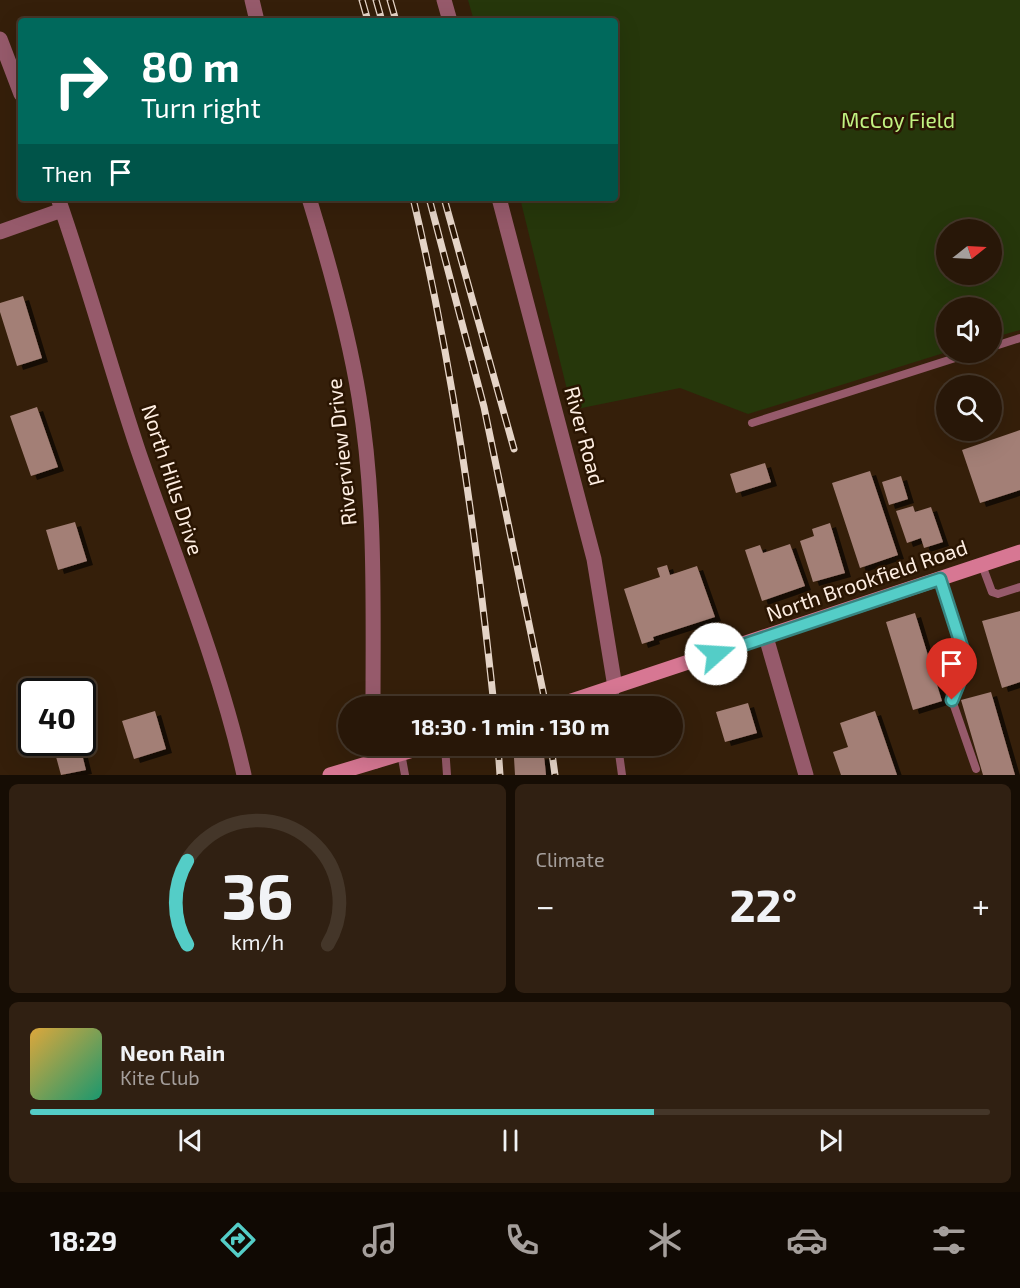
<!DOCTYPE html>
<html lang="en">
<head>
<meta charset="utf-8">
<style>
  :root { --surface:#281708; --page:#302012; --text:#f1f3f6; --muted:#a59f9c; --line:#443629; --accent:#54cdc7 }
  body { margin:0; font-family:"Exo 2",sans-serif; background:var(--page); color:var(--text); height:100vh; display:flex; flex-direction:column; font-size:22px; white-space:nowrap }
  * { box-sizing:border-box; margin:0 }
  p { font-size:20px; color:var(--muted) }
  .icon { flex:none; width:33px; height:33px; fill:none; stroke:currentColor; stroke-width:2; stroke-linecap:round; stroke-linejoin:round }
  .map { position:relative; height:775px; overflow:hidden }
  .details { display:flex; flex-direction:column; gap:9px; padding:9px; background:#160d04; flex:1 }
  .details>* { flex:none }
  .guide { position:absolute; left:18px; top:18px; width:600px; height:183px; border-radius:6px; box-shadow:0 6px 24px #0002,0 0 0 2px var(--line); background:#00695c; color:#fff; overflow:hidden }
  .needle { width:39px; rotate:72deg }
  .tools { position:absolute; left:936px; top:219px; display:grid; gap:12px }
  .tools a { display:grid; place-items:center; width:66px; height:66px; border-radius:50%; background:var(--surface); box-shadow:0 6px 24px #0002,0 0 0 2px var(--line); font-size:30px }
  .speed { position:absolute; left:18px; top:678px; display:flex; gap:12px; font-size:30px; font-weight:700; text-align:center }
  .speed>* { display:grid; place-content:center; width:78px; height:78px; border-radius:50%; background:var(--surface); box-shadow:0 6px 24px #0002,0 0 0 2px var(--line); line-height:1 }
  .speed .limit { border:3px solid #111; border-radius:9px; background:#fff; color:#111 }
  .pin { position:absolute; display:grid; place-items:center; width:51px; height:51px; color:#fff; margin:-62px -26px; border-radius:50% 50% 50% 0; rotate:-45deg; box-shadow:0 0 6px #0007 }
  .pin .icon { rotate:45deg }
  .me { position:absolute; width:66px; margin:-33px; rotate:71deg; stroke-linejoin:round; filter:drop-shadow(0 0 4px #0008) }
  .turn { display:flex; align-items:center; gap:21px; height:126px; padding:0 24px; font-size:27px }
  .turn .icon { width:78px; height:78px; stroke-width:2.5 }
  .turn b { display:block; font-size:42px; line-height:51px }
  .then { display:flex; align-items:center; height:57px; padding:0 24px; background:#0003; gap:12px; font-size:22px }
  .big { font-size:45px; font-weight:700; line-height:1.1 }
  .details .tile { flex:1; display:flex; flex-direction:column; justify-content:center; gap:9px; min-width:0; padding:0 21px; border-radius:9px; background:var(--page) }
  .details .dial { align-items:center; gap:0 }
  .dial svg { height:156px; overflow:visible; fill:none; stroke:var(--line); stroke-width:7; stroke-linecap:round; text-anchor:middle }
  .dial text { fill:var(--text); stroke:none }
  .song { display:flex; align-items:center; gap:18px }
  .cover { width:72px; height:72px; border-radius:9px; background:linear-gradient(135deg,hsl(40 70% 55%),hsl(160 70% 35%)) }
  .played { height:6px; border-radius:3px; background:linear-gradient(90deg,var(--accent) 65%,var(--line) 65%) }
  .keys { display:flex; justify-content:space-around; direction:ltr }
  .heat { display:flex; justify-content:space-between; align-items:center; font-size:33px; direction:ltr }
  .details .tiles { flex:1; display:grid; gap:9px; grid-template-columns:1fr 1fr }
  .tile:last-child { grid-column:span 2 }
  .trip { position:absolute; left:338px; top:696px; width:345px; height:60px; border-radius:30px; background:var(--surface); box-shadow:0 6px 24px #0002,0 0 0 2px var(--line); font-weight:700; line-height:60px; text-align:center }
  .tabs { display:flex; height:96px; justify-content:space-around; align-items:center; background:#100903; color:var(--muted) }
  .tabs .icon { width:42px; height:42px }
  .tabs .current { color:var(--accent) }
  .tabs b { font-size:27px; color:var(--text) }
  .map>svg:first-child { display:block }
</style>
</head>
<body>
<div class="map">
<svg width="1020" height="775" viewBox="0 0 1020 775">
  <defs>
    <filter id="shadow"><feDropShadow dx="6" dy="4" stdDeviation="0" flood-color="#0009"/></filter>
  </defs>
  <rect width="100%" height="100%" fill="#351f0a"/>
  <path fill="#26370b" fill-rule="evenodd" d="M468,0H1020V330L992,338V308H946L947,352L748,414L680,388L572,410L520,198H615V21H474ZM946,230H992V274H946Z"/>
  <path fill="#a37f76" filter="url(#shadow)" d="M23,296L42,358L17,366L0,312V303Z
    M37,407L58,467L31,476L10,416Z
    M1020,430V490L980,503L962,450Z
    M765,463L771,482L736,493L730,474Z
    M870,471L898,555L860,568L832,483Z
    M901,476L908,499L889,505L882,482Z
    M913,506L915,512L931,507L943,542L924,548L921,538L907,543L896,511Z
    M75,522L87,561L58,570L46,530Z
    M830,523L845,573L813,582L800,541L814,536L812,529Z
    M790,544L805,586L762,601L745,550L760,545L763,553Z
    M667,565L670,575L697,566L715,617L653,637L654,640L642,644L624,589L660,577L657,568Z
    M1020,611V682L1002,688L982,621Z
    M915,613L942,701L913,710L886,622Z
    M991,692L1015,775H983L961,700Z
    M748,703L757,733L725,742L716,712Z
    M155,711L166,749L134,759L122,721Z
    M875,711L897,775H841L833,752L848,747L840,723Z
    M52,742H79L86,770L61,775Z
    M544,755L546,775H515L514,758Z"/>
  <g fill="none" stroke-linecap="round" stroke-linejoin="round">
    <path stroke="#965a6b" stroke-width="8" d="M992,347L1020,338
      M752,423L974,352
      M982,565L992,592L998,594L1020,587
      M940,579L967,663L952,700L976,769
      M615,706V687
      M445,746L447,775
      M618,746L622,775
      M401,753L405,775"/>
    <path stroke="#965a6b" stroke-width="15" d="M252,0L257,21
      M444,0L450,21
      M0,39L21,94
      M58,198C87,281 110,366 138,450C174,555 220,667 244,775
      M309,198C329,263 348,330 359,397C376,499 373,604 373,706
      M499,198L594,559L615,687
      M0,232L62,210
      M766,637L806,775
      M374,746L376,761"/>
    <path stroke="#d77793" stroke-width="15" d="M556,706L1020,552
      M330,775L426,746"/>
    <defs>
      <path id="rail" d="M362,0L368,21
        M376,0L382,21
        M390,0L396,21
        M413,198C453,366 476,535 494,706
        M429,198L484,407L546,706
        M444,198L514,449
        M498,746L500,775
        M551,746L555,775"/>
    </defs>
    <use href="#rail" stroke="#e5d4c7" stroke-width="7"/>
    <use href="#rail" stroke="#2a1502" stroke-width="4.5" stroke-dasharray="14" stroke-linecap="butt"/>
  </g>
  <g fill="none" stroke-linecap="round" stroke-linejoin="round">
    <defs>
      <path id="route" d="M716,654L940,579L967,663L952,700"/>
    </defs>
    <use href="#route" stroke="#378581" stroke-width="15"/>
    <use href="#route" stroke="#54cdc7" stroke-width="10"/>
  </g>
  <g text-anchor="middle" stroke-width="5" stroke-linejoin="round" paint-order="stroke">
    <g font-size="21" fill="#c1f282" stroke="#2a1502">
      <text x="898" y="128">McCoy Field</text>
    </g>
    <g font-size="21" fill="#feeee2" stroke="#2a1502">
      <text transform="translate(584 436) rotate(75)" y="7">River Road</text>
      <text transform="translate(342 452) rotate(-96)" y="7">Riverview Drive</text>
      <text transform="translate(172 480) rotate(72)" y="7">North Hills Drive</text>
      <text transform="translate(867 581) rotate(-19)" y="7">North Brookfield Road</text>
    </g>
  </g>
</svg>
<div class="tools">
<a><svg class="needle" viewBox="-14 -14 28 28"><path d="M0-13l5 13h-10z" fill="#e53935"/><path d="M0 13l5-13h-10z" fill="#a59f9c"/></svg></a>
<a><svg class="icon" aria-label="sound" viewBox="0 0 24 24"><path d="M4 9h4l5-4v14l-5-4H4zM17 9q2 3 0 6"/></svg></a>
<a><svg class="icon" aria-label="search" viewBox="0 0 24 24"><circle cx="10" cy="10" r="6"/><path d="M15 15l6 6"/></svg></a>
</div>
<div class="speed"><div class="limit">40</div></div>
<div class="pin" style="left:952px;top:700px;background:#d93025"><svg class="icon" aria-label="arrive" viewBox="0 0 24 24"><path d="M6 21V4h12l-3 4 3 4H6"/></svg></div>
<svg class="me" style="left:716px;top:654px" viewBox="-20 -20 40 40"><circle r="19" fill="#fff"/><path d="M0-13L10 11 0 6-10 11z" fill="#54cdc7"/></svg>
<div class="trip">18:30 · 1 min · 130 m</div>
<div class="guide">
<div class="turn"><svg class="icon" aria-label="right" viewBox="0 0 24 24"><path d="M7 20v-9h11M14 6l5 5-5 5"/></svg><div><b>80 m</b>Turn right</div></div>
<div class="then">Then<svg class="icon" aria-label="arrive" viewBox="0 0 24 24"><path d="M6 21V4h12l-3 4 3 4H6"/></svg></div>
</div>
</div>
<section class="details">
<div class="tiles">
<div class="tile dial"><svg viewBox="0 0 100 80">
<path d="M14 69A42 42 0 1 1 86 69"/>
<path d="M14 69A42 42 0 0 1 14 26" stroke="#54cdc7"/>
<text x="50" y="56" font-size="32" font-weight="700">36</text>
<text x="50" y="72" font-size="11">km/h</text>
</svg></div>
<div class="tile"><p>Climate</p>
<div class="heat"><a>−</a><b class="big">22°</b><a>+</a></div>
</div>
<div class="tile">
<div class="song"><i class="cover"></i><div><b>Neon Rain</b><p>Kite Club</p></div></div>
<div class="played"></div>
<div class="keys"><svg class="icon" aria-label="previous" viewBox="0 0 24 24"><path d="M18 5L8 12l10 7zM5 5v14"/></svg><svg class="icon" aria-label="pause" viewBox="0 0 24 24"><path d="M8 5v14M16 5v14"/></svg><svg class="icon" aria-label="next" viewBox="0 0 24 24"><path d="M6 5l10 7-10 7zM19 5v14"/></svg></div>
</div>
</div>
</section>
<nav class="tabs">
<b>18:29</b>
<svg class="icon current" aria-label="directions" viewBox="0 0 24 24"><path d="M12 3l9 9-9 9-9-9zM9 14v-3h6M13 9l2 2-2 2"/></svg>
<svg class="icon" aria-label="music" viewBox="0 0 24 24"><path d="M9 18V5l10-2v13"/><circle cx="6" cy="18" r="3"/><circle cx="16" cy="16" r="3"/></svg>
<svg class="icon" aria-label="phone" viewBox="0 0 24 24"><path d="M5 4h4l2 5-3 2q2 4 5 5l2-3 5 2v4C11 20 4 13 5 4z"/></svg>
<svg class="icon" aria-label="climate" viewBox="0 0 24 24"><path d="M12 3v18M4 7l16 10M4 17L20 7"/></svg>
<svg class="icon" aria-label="car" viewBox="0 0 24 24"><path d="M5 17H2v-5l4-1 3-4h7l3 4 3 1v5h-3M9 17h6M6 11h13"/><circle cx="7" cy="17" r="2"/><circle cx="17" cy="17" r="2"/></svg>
<svg class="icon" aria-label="filters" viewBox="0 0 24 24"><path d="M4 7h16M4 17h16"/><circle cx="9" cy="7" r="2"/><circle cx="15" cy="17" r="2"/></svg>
</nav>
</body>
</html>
